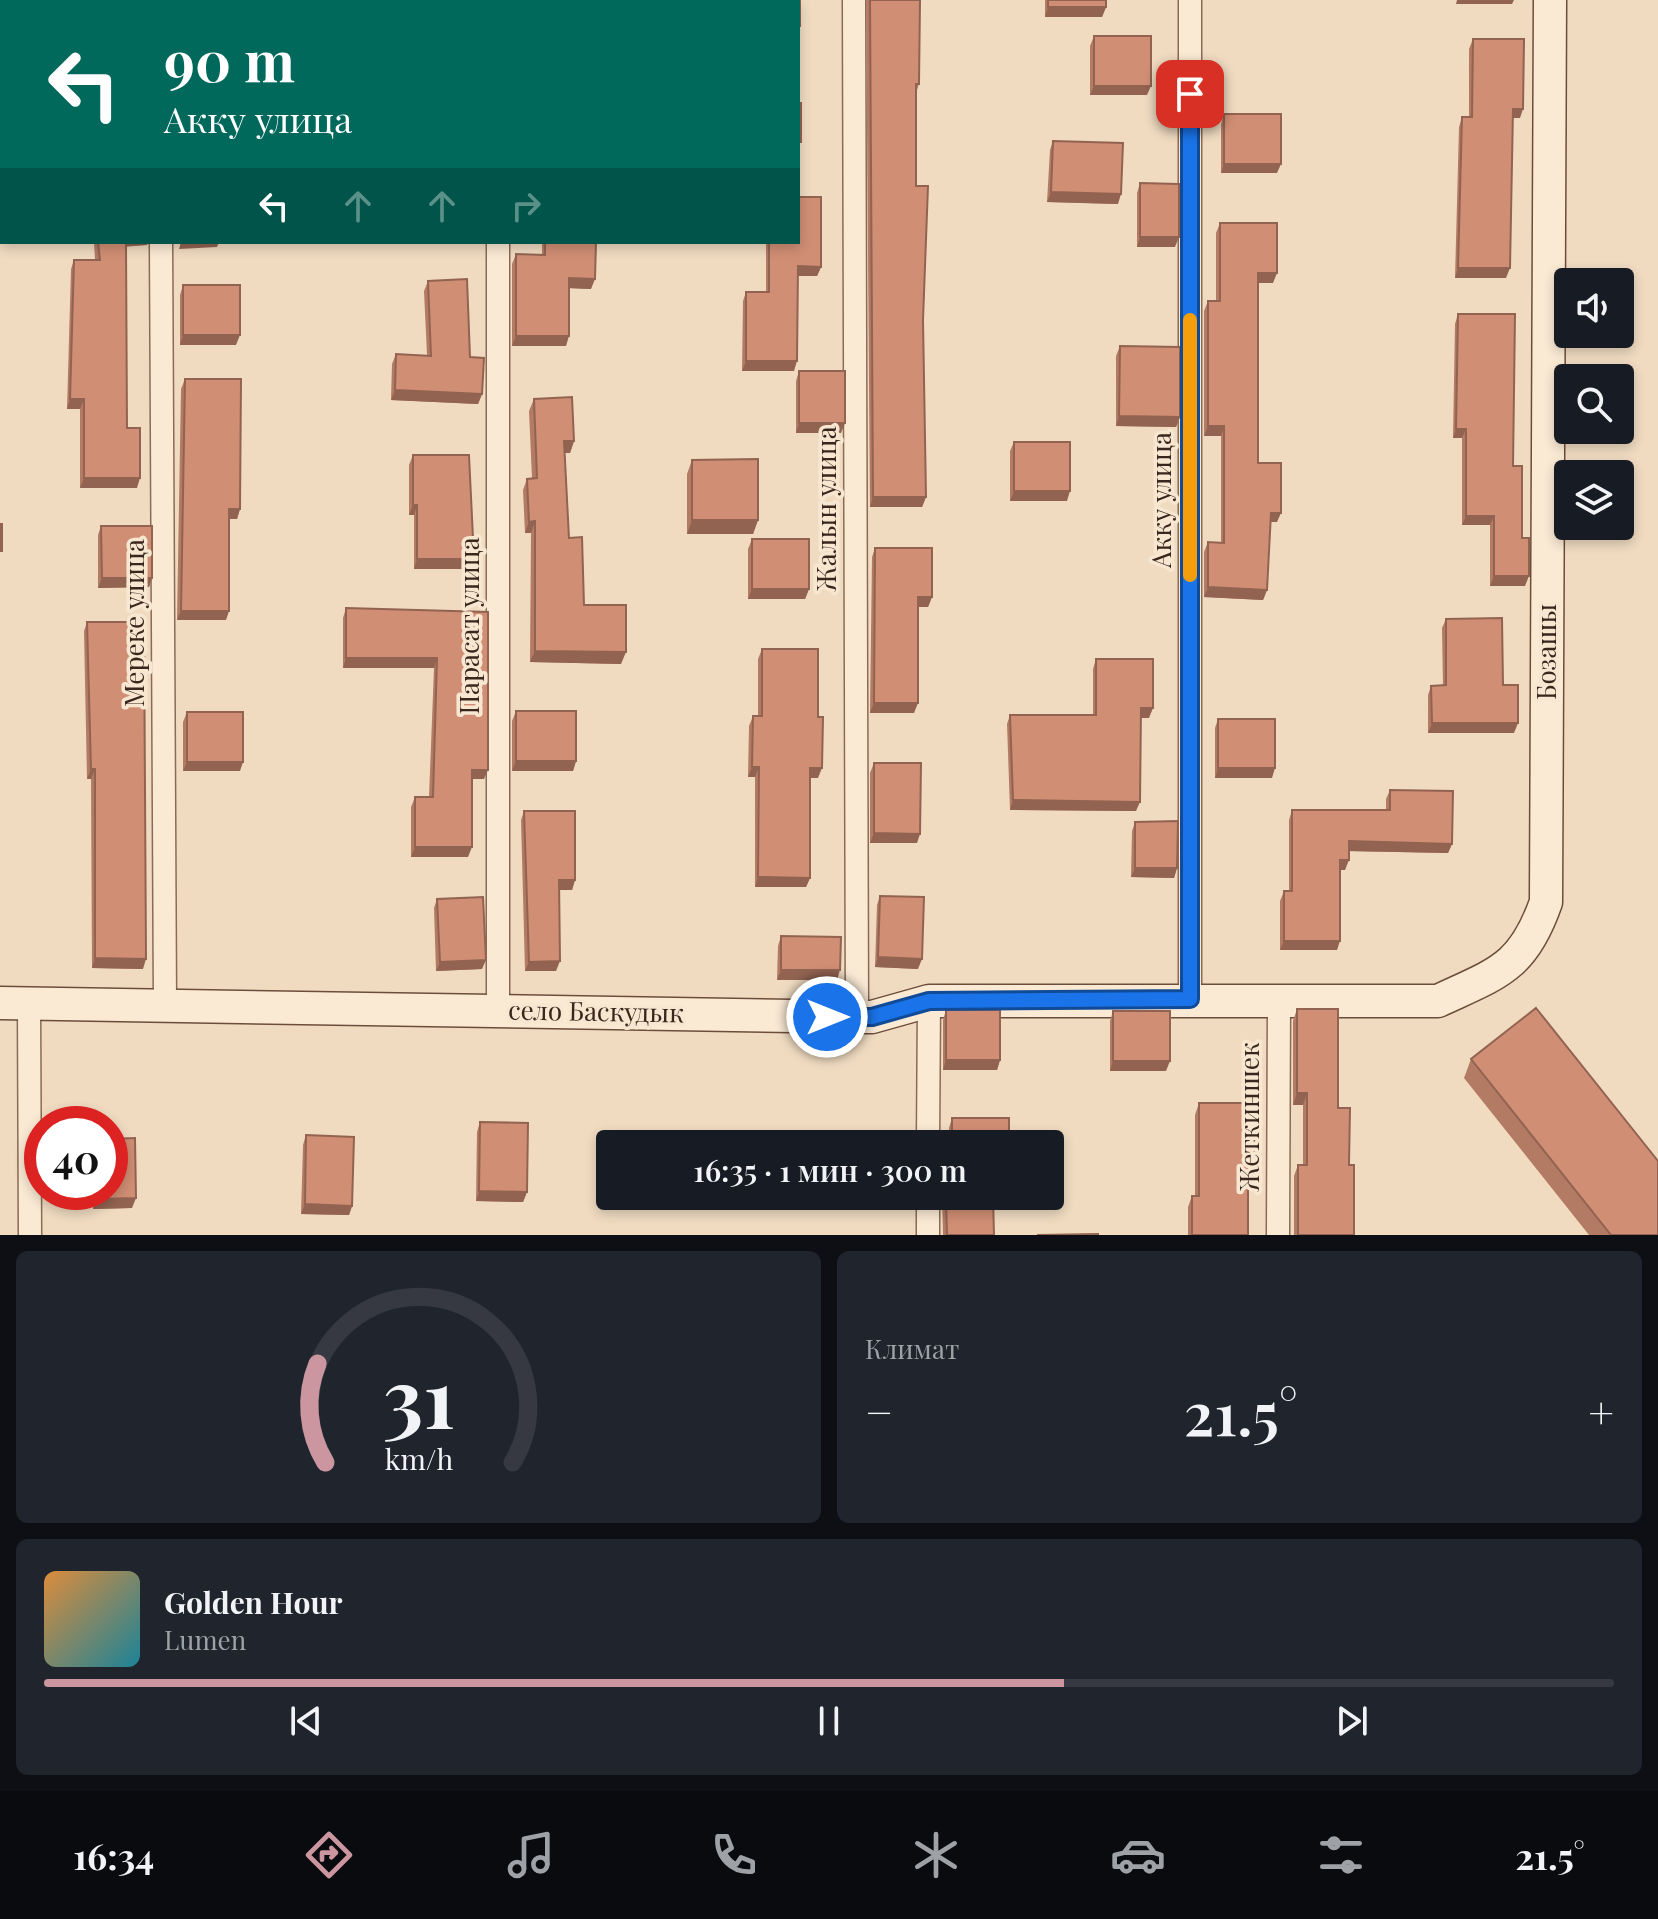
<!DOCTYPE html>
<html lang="ru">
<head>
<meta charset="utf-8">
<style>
  :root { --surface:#171b24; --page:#20242c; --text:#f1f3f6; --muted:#9ea1a6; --line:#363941; --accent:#cb96a0 }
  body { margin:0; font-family:"Playfair Display",serif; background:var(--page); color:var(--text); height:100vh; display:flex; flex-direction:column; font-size:30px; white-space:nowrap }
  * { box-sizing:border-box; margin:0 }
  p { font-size:26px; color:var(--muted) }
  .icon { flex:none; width:44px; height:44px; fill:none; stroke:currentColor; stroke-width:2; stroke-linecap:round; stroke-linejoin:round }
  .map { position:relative; height:1235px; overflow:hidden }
  .sheet { display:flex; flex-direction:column; gap:16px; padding:16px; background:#0d0f14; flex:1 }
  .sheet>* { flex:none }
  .top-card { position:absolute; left:0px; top:0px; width:800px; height:244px; box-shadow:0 4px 12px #0003; background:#00695c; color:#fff; overflow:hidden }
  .controls { position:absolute; left:1554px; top:268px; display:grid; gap:16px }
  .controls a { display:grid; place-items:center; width:80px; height:80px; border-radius:8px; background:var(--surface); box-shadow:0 4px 12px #0003; font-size:40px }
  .speed { position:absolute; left:24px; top:1106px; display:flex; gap:16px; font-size:40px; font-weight:700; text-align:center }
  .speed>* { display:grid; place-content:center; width:104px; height:104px; border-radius:50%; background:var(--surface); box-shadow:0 4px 12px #0003; line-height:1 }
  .speed .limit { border:12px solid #d22; background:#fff; color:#111 }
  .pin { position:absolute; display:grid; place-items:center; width:68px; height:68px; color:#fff; margin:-34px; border-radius:16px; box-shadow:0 4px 12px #0006 }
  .me { position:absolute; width:88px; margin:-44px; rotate:90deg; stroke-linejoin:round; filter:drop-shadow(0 0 6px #0008) }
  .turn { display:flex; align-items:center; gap:28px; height:168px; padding:0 32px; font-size:36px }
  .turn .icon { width:104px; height:104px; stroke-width:2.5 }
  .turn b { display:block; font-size:56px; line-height:68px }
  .lanes { display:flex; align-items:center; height:76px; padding:0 32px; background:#0003; justify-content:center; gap:40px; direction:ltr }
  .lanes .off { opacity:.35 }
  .big { font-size:60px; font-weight:600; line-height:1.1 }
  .sheet .widget { flex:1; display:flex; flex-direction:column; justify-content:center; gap:12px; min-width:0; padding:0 28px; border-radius:12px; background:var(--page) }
  .sheet .dial { align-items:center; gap:0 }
  .dial svg { height:208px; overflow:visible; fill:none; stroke:var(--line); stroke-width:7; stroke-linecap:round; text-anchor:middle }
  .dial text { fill:var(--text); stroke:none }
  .song { display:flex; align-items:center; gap:24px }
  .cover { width:96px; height:96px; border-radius:12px; background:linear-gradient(135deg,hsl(30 70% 55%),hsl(190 70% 35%)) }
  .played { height:8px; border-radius:4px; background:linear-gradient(90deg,var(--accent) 65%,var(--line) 65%) }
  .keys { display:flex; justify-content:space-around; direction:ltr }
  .heat { display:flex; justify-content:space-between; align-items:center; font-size:44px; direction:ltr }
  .sheet .tiles { flex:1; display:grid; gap:16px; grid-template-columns:1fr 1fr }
  .widget:last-child { grid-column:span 2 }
  .trip { position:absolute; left:596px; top:1130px; width:468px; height:80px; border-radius:8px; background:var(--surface); box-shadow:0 4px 12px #0003; font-weight:600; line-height:80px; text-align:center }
  .dock { display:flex; height:128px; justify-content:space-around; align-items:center; background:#090b0e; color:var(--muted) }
  .dock .icon { width:56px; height:56px }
  .dock .current { color:var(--accent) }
  .dock b { font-size:36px; color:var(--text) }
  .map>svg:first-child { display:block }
</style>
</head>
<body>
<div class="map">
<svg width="1658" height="1235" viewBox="0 0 1658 1235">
  <rect width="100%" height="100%" fill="#f0dbc1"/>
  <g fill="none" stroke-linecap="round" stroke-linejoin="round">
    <defs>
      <path id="street" d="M160,0V2
        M498,0V2
        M854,0L857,1017
        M1190,0V999
        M161,242L165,1004
        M498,242V1011
        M29,1004L30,1235
        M928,1144L929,1001
        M928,1235V1196
        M1278,1235L1279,1000"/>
      <path id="secondary" d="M0,1003L857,1017H872L929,1001H1438C1498,973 1523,968 1546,902L1550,0"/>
    </defs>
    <use href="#street" stroke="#8a6b57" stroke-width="25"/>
    <use href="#secondary" stroke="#6c4d3b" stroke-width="35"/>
    <use href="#street" stroke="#faead4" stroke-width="22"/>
    <use href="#secondary" stroke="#faead4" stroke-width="32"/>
  </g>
  <path fill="#b37a64" d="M866,0H920L919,84L916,93V186L923,320L926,497L922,507H870Z
    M1045,0H1106V7L1102,17H1045Z
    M1094,36L1147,95H1090V46Z
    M1473,39L1520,118H1513L1506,278H1455L1459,127L1462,117H1469V49Z
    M1224,114L1277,173H1221V124Z
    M1053,141L1118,204L1047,202L1050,150Z
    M1140,183L1175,247H1137V193Z
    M1220,223L1273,283H1258V463L1277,522H1270L1267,590L1263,600L1204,597V552L1208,542L1221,543V436H1204V311L1208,301H1216V233Z
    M94,242H148L147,245L126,246L127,428L137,488H80V409H67L71,269L74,260H95Z
    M542,242H596L591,289L569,288L566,346H512V264L516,254L542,255Z
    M766,242H798L821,267L817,276H798L794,371H742L743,301L746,292H766Z
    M428,281L470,357L482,394L478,404L391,400L392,364L396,354L427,355L424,291Z
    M183,285L236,345H180V295Z
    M1458,314L1513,466L1522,538L1525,586H1490V525H1462V438H1453L1455,324Z
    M1120,346L1180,417L1176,427L1116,426V356Z
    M799,371L841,433H796V381Z
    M185,379L240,509L237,519H229L226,620H177L181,389Z
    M534,399L574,441L570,453H565L569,538L584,605L621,664L530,662L531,533H525L523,490L527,479L532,478L529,411Z
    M1014,442L1067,501H1010V451Z
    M413,455L470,569H414V515H409V465Z
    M692,460L758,520L753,534H687V474Z
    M101,526L152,578L149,587L98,588V535Z
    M752,539L809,589L805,599H748V549Z
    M875,548L932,597L928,607H918L914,713H870L872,557Z
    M346,608L488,612L484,779H472L468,857H411V807L415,797H429L434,668H343V618Z
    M1446,619L1503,685L1514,733H1428V695L1431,686H1443L1442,628Z
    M87,622L143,969L92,968L91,779H87L84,631Z
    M762,649L818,778H810V878L806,887H755V777H748L749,726L753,716H758V659Z
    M1096,659L1149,718H1141L1136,811L1010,810L1007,724L1010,715H1093V669Z
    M516,711L576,761L573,771H512V721Z
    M187,712L240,771H183V722Z
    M1218,719L1272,778H1215V728Z
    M874,763L917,843H870V773Z
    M1390,790L1452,844L1448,853L1349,851L1345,870H1340L1337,950H1280V901L1284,891H1289V820L1292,810H1386V799Z
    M524,811L575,880L572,890H559L556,971H525L521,820Z
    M1135,822L1177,868L1174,878L1131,877L1132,831Z
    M880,896L918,969L875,967L877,905Z
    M437,899L482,969L436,971L434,908Z
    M781,936L837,980H777L778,946Z
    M1297,1009L1338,1108L1349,1165L1354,1235H1294V1176L1298,1165H1303V1105H1293V1021Z
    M946,1010L1000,1060L997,1070H943V1020Z
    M1113,1011L1166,1071H1110V1021Z
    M1471,1059L1658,1235H1589L1464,1078Z
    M1199,1103L1255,1153L1251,1164H1248V1235H1188V1207L1192,1196H1195V1115Z
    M952,1118L1009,1144H949V1128Z
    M480,1122L527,1192L523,1202L476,1201L477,1132Z
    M306,1135L352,1206L349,1215L301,1214L303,1145Z
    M93,1192H110L132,1208L93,1209Z
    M942,1196H993L994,1235H943Z"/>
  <path fill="#926351" d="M1457,0H1514L1512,4H1456Z
    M1048,7H1106L1102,17H1045Z
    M1094,86H1151L1147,95H1090Z
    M1513,109H1523L1520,118H1510Z
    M1224,164H1281L1277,173H1221Z
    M1051,192L1121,194L1118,204L1047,202Z
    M1140,237H1179L1175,247H1137Z
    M124,242H148L147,245L122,247Z
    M181,242H219L217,247L179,249Z
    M798,266L821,267L817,276H794Z
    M1458,268H1510L1506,278H1455Z
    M1258,273H1277L1273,283H1255Z
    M569,278L595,279L591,289L566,288Z
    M183,335H240L236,345H180Z
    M516,336H569L566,346H512Z
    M746,361H797L794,371H742Z
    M395,390L482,394L478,404L391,400Z
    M70,399H84L80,409H67Z
    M1119,416L1180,417L1176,427L1116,426Z
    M799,423H845L841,433H796Z
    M1208,426H1224L1221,436H1204Z
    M1456,429H1466L1462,438H1453Z
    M564,441H574L570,453H560Z
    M84,478H140L137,488H80Z
    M1014,491H1070L1067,501H1010Z
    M873,497H926L922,507H870Z
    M413,505H417L414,515H409Z
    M229,509H240L237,519H226Z
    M1271,513H1281L1277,522H1267Z
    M1466,516H1494L1490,525H1462Z
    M692,520H758L753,534H687Z
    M535,521L531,533H525L529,522Z
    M417,559H474L470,569H414Z
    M1494,576H1529L1525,586H1490Z
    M102,578H152L149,587L98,588Z
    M1208,587L1267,590L1263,600L1204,597Z
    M752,589H809L805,599H748Z
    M918,597H932L928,607H915Z
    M181,611H229L226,620H177Z
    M535,651L626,652L621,664L530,662Z
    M346,658H437L434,668H343Z
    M874,703H918L914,713H870Z
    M1141,708H1153L1149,718H1137Z
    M1432,723H1518L1514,733H1428Z
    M516,761H576L573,771H512Z
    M187,762H243L240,771H183Z
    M752,767H759L755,777H748Z
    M810,768H822L818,778H807Z
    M1218,768H1275L1272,778H1215Z
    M91,769H95L91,779H87Z
    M472,770H488L484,779H468Z
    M1013,800L1140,802L1136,811L1010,810Z
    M874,833L920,834L917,843H870Z
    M1349,841L1452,844L1448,853L1345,851Z
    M415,847H472L468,857H411Z
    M1340,860H1349L1345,870H1337Z
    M1135,868H1177L1174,878L1131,877Z
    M758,877L810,878L806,887H755Z
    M559,880H575L572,890H555Z
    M1284,941H1340L1337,950H1280Z
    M878,957L922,959L918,969L875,967Z
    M95,958L146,959L143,969L92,968Z
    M486,960L482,969L436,971L440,962Z
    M560,961L556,971H525L529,962Z
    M781,970H840L837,980H777Z
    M946,1060H1000L997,1070H943Z
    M1113,1061H1170L1166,1071H1110Z
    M1297,1093H1307L1303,1105H1293Z
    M1248,1153H1255L1251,1164H1244Z
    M479,1191L527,1192L523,1202L476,1201Z
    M136,1198L132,1208L93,1209L97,1199Z
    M305,1204L352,1206L349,1215L301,1214Z"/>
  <path fill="#d08e74" stroke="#926351" stroke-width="2" d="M41,0H98V2H41Z
    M182,0H239V2H182Z
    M516,0H573V2H516Z
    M744,0H800V26H798V2H744Z
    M870,0H920L919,84H916V186H928L923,320L926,497H873Z
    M1048,0H1106V7H1048Z
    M1094,36H1151V86H1094Z
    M1473,39H1524L1523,109H1513L1510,268H1458L1462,117H1472Z
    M798,103H801V142H798Z
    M1224,114H1281V164H1224Z
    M1053,141L1123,143L1121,194L1051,192Z
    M1140,183L1179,184V237H1140Z
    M798,197H821V267L798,266L797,361H746V292H769V242H798Z
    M1220,223H1277V273H1258V463H1281V513H1271L1267,590L1208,587V542L1224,543V426H1208V301H1220Z
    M98,242H126L127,428H140V478H84V399H70L74,260H100Z
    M545,242H596L595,279L569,278V336H516V254L545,255Z
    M467,279L470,357L484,358L482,394L395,390L396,354L431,356L428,281Z
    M183,285H240V335H183Z
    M1458,314H1515L1513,466H1522V538H1529V576H1494V516H1466V429H1456Z
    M1120,346L1180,347V417L1119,416Z
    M799,371H845V423H799Z
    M185,379H241L240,509H229V611H181Z
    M572,397L574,441H564L569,538L582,537L584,605H626V652L535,651V521L529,522L527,479L537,478L534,399Z
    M1014,442H1070V491H1014Z
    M413,455H469L474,559H417V505H413Z
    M758,459V520H692V460Z
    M0,524H2V551H0Z
    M101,526H152V578H102Z
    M752,539H809V589H752Z
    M875,548H932V597H918V703H874Z
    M346,608L488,612V770H472V847H415V797H433L437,658H346Z
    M1502,618L1503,685H1518V723H1432L1431,686L1446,685V619Z
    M87,622H144L146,959L95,958V769H91Z
    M762,649H818V717H823L822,768H810V878L758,877L759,767H752L753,716H762Z
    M1096,659H1153V708H1141L1140,802L1013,800L1010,715H1096Z
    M516,711H576V761H516Z
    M187,712H243V762H187Z
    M1218,719H1275V768H1218Z
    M874,763H921L920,834L874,833Z
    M1390,790L1453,791L1452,844L1349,841V860H1340V941H1284V891H1292V810H1390Z
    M524,811H575V880H559L560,961L529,962Z
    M1178,821L1177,868H1135V822Z
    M880,896L924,897L922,959L878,957Z
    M483,897L486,960L440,962L437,899Z
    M781,936L841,937L840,970H781Z
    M1536,1008L1658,1161V1235H1611L1471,1059Z
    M1297,1009H1338V1108H1350L1349,1165H1354V1235H1298V1165H1307V1093H1297Z
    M946,1010H1000V1060H946Z
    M1113,1011H1170V1061H1113Z
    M1199,1103H1255V1153H1248V1235H1192V1196H1199Z
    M952,1118H1009V1144H952Z
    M480,1122L528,1123L527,1192L479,1191Z
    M306,1135L354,1137L352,1206L305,1204Z
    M135,1138L136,1198L97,1199V1192H110V1139Z
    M946,1196H993L994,1235H947Z
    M1098,1234V1235H1037Z"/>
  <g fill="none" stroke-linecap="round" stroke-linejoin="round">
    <defs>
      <path id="route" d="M827,1017H872L929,1001L1190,999V94"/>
    </defs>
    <use href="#route" stroke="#114b97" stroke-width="20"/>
    <use href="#route" stroke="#1a73e8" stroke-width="14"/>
    <path stroke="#f59e0b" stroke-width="14" d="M1190,320V575"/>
  </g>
  <g text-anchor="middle" stroke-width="7" stroke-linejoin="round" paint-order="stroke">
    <g font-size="26" fill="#39261c" stroke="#f7e7d1">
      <text transform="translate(1162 500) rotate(-90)" y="9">Акку улица</text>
      <text transform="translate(827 509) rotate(-90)" y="9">Жалын улица</text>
      <text transform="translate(135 623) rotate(-90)" y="9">Мереке улица</text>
      <text transform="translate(470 626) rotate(-90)" y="9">Парасат улица</text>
      <text transform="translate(1547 652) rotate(-90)" y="9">Бозашы</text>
      <text transform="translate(596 1012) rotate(1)" y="9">село Баскудык</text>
      <text transform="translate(1250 1117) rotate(-90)" y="9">Жеткиншек</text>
    </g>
  </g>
</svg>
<div class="controls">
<a><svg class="icon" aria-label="sound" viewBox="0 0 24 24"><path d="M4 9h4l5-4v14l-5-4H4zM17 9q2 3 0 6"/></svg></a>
<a><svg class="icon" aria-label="search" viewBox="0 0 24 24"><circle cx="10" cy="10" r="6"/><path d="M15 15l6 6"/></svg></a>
<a><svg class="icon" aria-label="layers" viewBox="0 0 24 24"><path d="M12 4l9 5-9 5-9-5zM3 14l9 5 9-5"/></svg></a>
</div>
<div class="speed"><div class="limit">40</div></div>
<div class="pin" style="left:1190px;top:94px;background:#d93025"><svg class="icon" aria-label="arrive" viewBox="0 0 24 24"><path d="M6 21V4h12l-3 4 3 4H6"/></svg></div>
<svg class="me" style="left:827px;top:1017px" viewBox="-20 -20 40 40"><circle r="17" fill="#1a73e8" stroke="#fff" stroke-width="3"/><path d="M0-11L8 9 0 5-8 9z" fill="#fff"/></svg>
<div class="trip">16:35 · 1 мин · 300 m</div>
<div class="top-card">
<div class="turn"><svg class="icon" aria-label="left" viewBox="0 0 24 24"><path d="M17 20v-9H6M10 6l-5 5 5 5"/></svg><div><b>90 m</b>Акку улица</div></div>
<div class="lanes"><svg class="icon" aria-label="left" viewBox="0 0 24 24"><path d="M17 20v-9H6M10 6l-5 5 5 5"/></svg><svg class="icon off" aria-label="ahead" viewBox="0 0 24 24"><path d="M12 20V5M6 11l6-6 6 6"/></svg><svg class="icon off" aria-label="ahead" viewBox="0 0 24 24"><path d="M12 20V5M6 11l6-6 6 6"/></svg><svg class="icon off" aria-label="right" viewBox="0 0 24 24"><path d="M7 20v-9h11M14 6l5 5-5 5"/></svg></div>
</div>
</div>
<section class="sheet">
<div class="tiles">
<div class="widget dial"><svg viewBox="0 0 100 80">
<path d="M14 69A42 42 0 1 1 86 69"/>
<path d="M14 69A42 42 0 0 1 11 31" stroke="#cb96a0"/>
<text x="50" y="56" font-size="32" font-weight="700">31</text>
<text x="50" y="72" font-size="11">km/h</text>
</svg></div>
<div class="widget"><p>Климат</p>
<div class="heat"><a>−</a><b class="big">21.5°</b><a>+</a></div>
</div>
<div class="widget">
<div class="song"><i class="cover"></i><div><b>Golden Hour</b><p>Lumen</p></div></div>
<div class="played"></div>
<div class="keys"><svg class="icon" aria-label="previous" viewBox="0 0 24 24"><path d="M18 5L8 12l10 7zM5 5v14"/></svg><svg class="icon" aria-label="pause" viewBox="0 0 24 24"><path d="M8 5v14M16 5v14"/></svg><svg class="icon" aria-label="next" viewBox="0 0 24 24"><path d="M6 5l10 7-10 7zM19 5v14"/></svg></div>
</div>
</div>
</section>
<nav class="dock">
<b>16:34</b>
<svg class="icon current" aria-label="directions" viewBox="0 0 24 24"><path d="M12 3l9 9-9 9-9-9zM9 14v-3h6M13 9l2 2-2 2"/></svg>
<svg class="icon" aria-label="music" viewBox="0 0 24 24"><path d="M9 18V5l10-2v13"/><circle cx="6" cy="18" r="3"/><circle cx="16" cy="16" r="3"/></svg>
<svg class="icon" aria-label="phone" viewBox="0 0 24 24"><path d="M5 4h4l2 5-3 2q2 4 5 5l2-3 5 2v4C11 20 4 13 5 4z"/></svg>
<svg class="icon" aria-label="climate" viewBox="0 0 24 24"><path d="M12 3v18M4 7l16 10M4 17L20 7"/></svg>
<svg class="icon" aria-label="car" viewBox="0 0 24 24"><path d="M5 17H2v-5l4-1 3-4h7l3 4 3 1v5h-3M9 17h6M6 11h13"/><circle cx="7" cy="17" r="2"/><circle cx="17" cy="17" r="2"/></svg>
<svg class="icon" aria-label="filters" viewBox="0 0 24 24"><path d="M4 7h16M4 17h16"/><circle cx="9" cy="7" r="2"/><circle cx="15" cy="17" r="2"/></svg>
<b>21.5°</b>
</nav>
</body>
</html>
